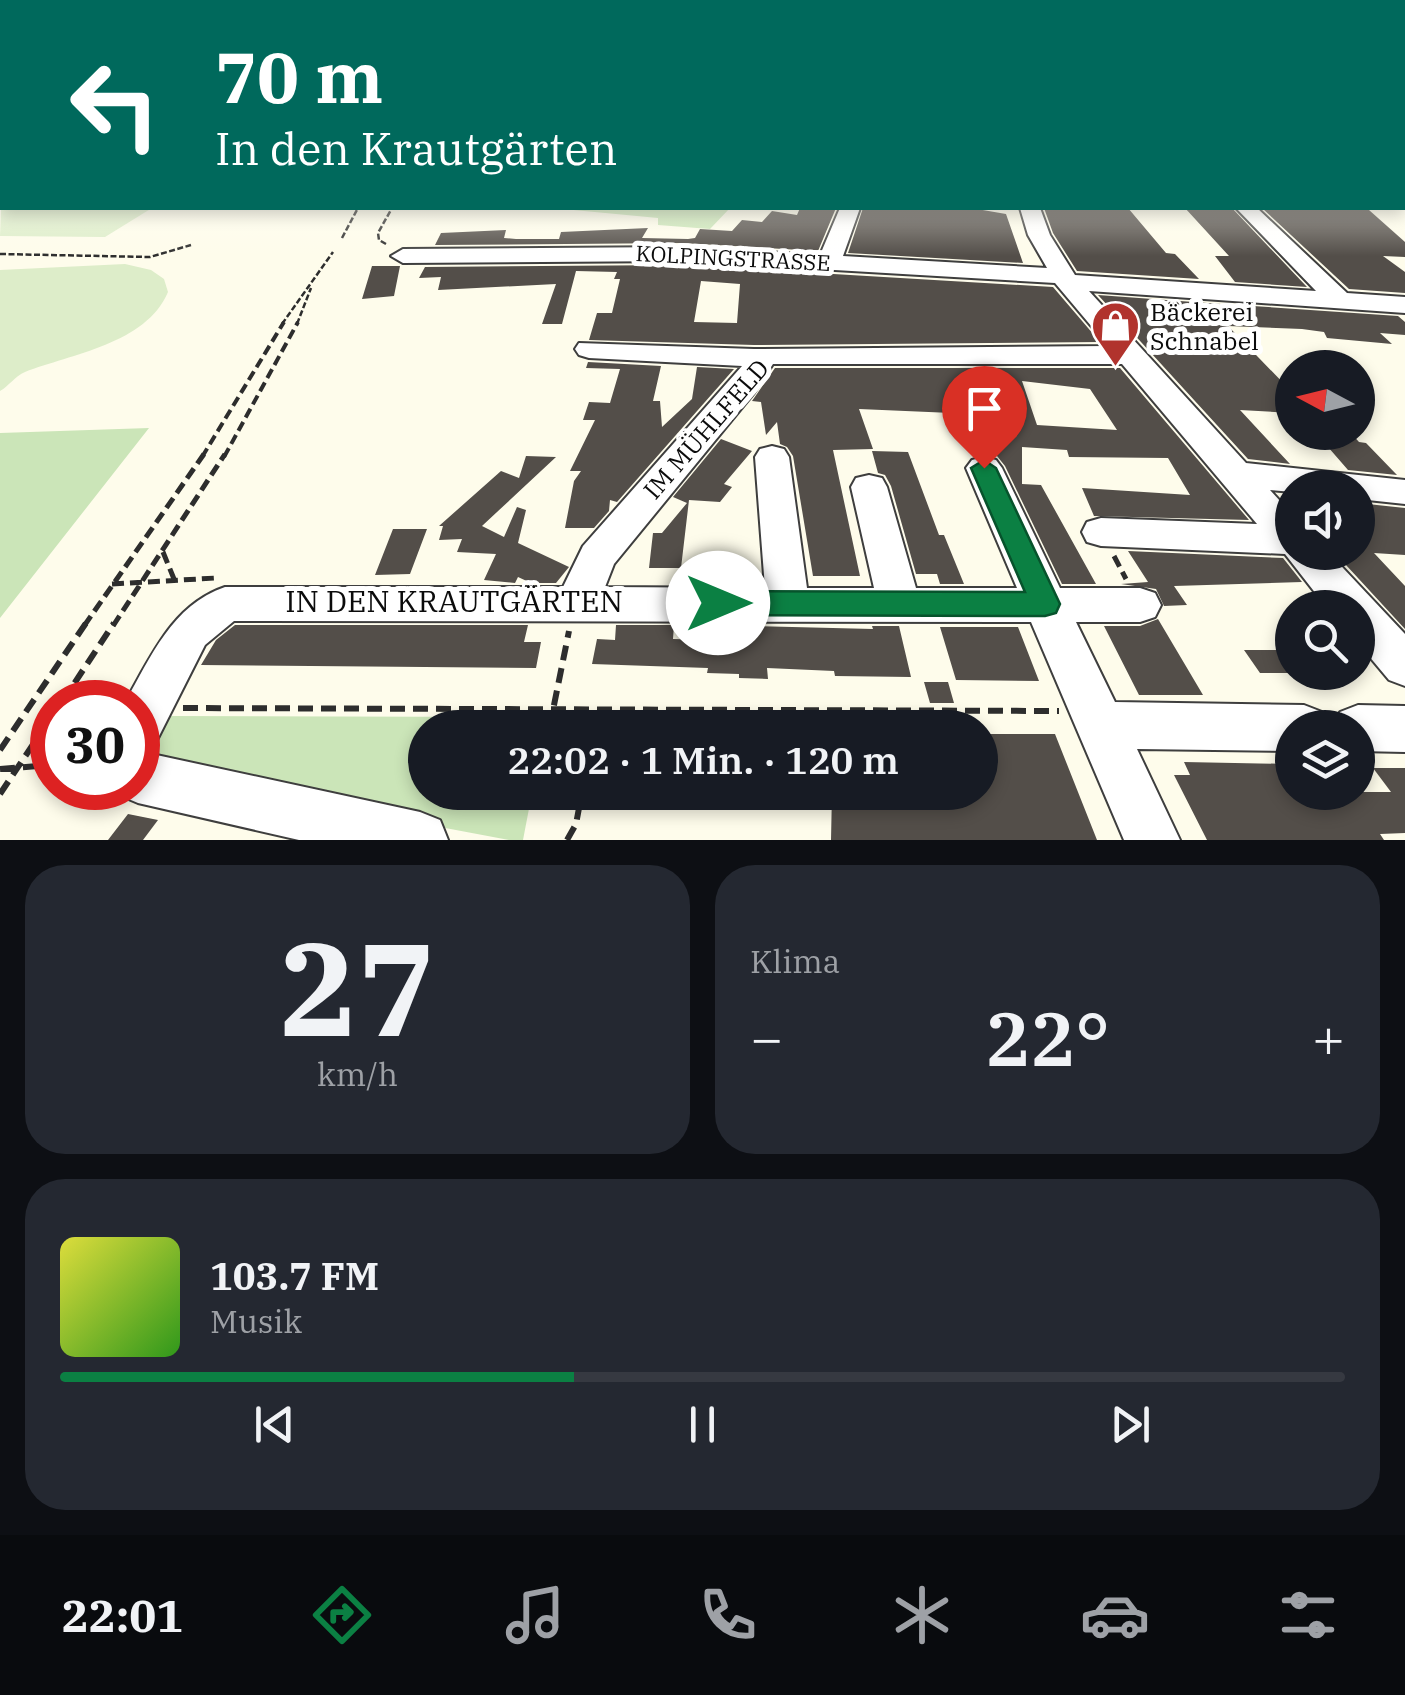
<!DOCTYPE html>
<html lang="de">
<head>
<meta charset="utf-8">
<style>
  :root { --surface:#171b24; --page:#242831; --text:#f1f3f6; --muted:#9ea1a6; --line:#363941; --accent:#0b8043 }
  body { margin:0; font-family:"IBM Plex Serif",serif; background:var(--page); color:var(--text); height:100vh; display:flex; flex-direction:column; font-size:38px; white-space:nowrap }
  * { box-sizing:border-box; margin:0 }
  p { font-size:32px; color:var(--muted) }
  .icon { flex:none; width:55px; height:55px; fill:none; stroke:currentColor; stroke-width:2; stroke-linecap:round; stroke-linejoin:round }
  .map { position:relative; height:840px; overflow:hidden }
  .drawer { display:flex; flex-direction:column; gap:25px; padding:25px; background:#0d0f14; flex:1 }
  .drawer>* { flex:none }
  .hud { position:absolute; left:0px; top:0px; width:1405px; height:210px; box-shadow:0 5px 15px #0003; background:#00695c; color:#fff; overflow:hidden }
  .needle { width:65px; rotate:277deg }
  .fabs { position:absolute; left:1275px; top:350px; display:grid; gap:20px }
  .fabs a { display:grid; place-items:center; width:100px; height:100px; border-radius:50%; background:var(--surface); box-shadow:0 5px 15px #0003; font-size:50px }
  .speed { position:absolute; left:30px; top:680px; display:flex; gap:20px; font-size:50px; font-weight:700; text-align:center }
  .speed>* { display:grid; place-content:center; width:130px; height:130px; border-radius:50%; background:var(--surface); box-shadow:0 5px 15px #0003; line-height:1 }
  .speed .limit { border:15px solid #d22; background:#fff; color:#111 }
  .pin { position:absolute; display:grid; place-items:center; width:85px; height:85px; color:#fff; margin:-102px -42px; border-radius:50% 50% 50% 0; rotate:-45deg; box-shadow:0 0 10px #0007 }
  .pin .icon { rotate:45deg }
  .me { position:absolute; width:110px; margin:-55px; rotate:90deg; stroke-linejoin:round; filter:drop-shadow(0 0 8px #0008) }
  .turn { display:flex; align-items:center; gap:35px; height:210px; padding:0 50px; font-size:45px }
  .turn .icon { width:130px; height:130px; stroke-width:2.5 }
  .turn b { display:block; font-size:70px; line-height:85px }
  .big { font-size:75px; font-weight:600; line-height:1.1 }
  .drawer .tile { flex:1; display:flex; flex-direction:column; justify-content:center; gap:15px; min-width:0; padding:0 35px; border-radius:40px; background:var(--page) }
  .drawer .dial { align-items:center; gap:0 }
  .dial b { font-size:130px; line-height:1 }
  .song { display:flex; align-items:center; gap:30px }
  .cover { width:120px; height:120px; border-radius:15px; background:linear-gradient(135deg,hsl(60 70% 55%),hsl(110 70% 35%)) }
  .played { height:10px; border-radius:5px; background:linear-gradient(90deg,var(--accent) 40%,var(--line) 40%) }
  .keys { display:flex; justify-content:space-around; direction:ltr }
  .heat { display:flex; justify-content:space-between; align-items:center; font-size:55px; direction:ltr }
  .drawer .tiles { flex:1; display:grid; gap:25px; grid-template-columns:1fr 1fr }
  .tile:last-child { grid-column:span 2 }
  .trip { position:absolute; left:408px; top:710px; width:590px; height:100px; border-radius:50px; background:var(--surface); box-shadow:0 5px 15px #0003; font-weight:600; line-height:100px; text-align:center }
  .menu { display:flex; height:160px; justify-content:space-around; align-items:center; background:#090b0e; color:var(--muted) }
  .menu .icon { width:70px; height:70px }
  .menu .current { color:var(--accent) }
  .menu b { font-size:45px; color:var(--text) }
  .map>svg:first-child { display:block }
</style>
</head>
<body>
<div class="map">
<svg width="1405" height="840" viewBox="0 0 1405 840">
  <rect width="100%" height="100%" fill="#fefceb"/>
  <path fill="#cbe5b8" d="M730,208L710,229L658,225V218L563,209Z
    M149,428L0,618V433Z
    M168,716L546,717L544,727L425,728V792L532,793L523,840H509L138,770V763Z"/>
  <path fill="#ddedc9" d="M2,186V208H152L105,237L0,236Z
    M125,264L151,270L164,279L168,292C146,344 71,354 25,372C15,376 9,386 0,391V270Z"/>
  <path fill="#534e49" fill-rule="evenodd" d="M800,208H836L818,251L681,243L435,245L441,233L506,230L504,238L516,239H559L561,232L648,228L642,238L688,239L695,238L700,229L732,231L742,220L762,222L772,211L797,215Z
    M863,208H971L1006,214L1023,263L848,253Z
    M1044,208H1128L1166,253L1175,254L1199,279L1077,271L1053,233Z
    M1185,208H1232L1307,287L1235,282L1215,256H1229Z
    M1262,208L1369,210L1405,242V257L1383,256L1405,272V293L1349,289Z
    M681,265L1053,287L1100,342L754,345L589,340L597,313H612L620,279H614L617,272L576,271L562,324H542L556,284L438,290L441,277L419,278L425,267ZM701,281L740,284L737,323L694,322Z
    M372,266H400L394,296L362,299Z
    M1098,295L1221,304L1237,321L1253,306L1398,316L1405,322V335L1380,333L1392,344L1327,338L1324,332L1302,329L1228,326L1292,392V413L1240,410L1290,464L1248,459Z
    M588,362L661,366L653,401H660L662,427L692,399L697,367L734,369L617,502L610,500L609,511L594,528H565L574,481L581,471H570L595,420H583L589,402L610,403L620,369L586,368Z
    M775,368H1120L1249,520L1094,516L1082,488L1190,495L1168,458L1069,457L1067,450L1022,447V484L1041,485L1096,584H1062L1005,466L997,456L983,453L975,414L859,409L873,449L833,450L860,576H813L793,456L787,447L780,444L777,422L766,435L761,402L752,401ZM1022,381L1090,389L1117,430L1037,425Z
    M1315,432H1350L1359,442L1366,443L1397,475L1348,470Z
    M721,439L752,451L724,484L732,487L720,502L689,500L681,568H649L653,533H662L687,503L673,497Z
    M872,451L908,452L939,535H944L964,584H940L937,574H916L891,486L885,475L878,473Z
    M526,456L556,457L482,526L504,537L517,507L526,510L518,543L569,567L556,583H531L518,577L515,583L484,580L496,554L457,552L462,539L439,540L443,526H439L501,471L519,478Z
    M1358,503L1405,508V555L1374,553L1405,586V629L1334,552H1358Z
    M393,529H427L410,574L375,575Z
    M1128,551L1283,558L1302,582L1174,586L1187,605L1164,606L1156,589L1121,584L1148,582Z
    M1158,619L1203,695H1139L1104,626H1140Z
    M235,625H528L524,642H541L536,668L201,665L216,640Z
    M616,625H674L673,639L708,640L709,625L873,629L872,626H899L911,677L835,676L834,671L767,668L768,679L739,678V674L707,673L708,668L592,664L597,639L615,640Z
    M940,627H1018L1039,681L956,680Z
    M1244,650H1292V673H1260Z
    M924,682H948L954,703H930Z
    M980,734H1055L1097,840H831L832,792H980Z
    M1184,762L1292,764V792H1391L1373,768H1405V833L1380,834L1384,840H1207L1174,775H1190Z
    M128,814L158,820L143,840H108Z"/>
  <g fill="none" stroke-linecap="round" stroke-linejoin="round">
    <defs>
      <path id="minor" d="M1402,189L1405,190V203L1402,202Z
        M840,208H860L843,256L1047,268L1028,235L1020,208H1040L1050,235L1075,275L1316,291L1236,208H1257L1347,293L1405,297V313L1089,291L1246,463L1405,480V504L1358,499V488H1292V492L1270,490L1292,514V552H1328L1405,634V686L1389,680L1358,643V608H1327L1285,554L1101,546L1087,542L1082,532L1087,522L1101,518L1257,524L1122,364H773L754,393L614,564L605,587L765,588L755,457L760,449L772,446L784,449L789,457L807,588H874L851,487L856,478L869,475L882,478L887,487L916,588H1017L966,468L972,460L984,457L996,460L1002,468L1060,588H1140L1155,593L1161,605L1155,617L1140,622H1076L1115,702L1304,705L1322,712L1329,728H1292V751L1137,749L1180,840H1124L1031,622L234,621L205,645L156,742L138,749V702H125C151,657 172,605 225,587H563L583,546L742,366L589,358L579,355L575,349L579,343L754,349L1108,346L1055,283L681,261L403,263L391,256L403,249L681,247L820,255Z
        M1358,705L1405,706V752L1358,751V728H1333L1340,712Z
        M138,751L420,812L440,820L448,840H299L138,803L119,795L116,788H138Z"/>
    </defs>
    <use href="#minor" stroke="#3e3e3e" stroke-width="4"/>
    <path stroke="#2d2d2d" stroke-width="2.5" stroke-dasharray="6 2.5" stroke-linecap="butt" d="M342,238L358,208
      M386,244L379,240L378,233L392,208
      M0,254L150,257L191,245
      M282,324L333,252
      M297,324L311,288"/>
    <path stroke="#2d2d2d" stroke-width="4" stroke-dasharray="10 5" stroke-linecap="butt" d="M202,457L284,322
      M224,457L298,322"/>
    <path stroke="#2d2d2d" stroke-width="5" stroke-dasharray="12 6" stroke-linecap="butt" d="M163,552L174,579
      M1114,556L1126,579
      M112,584L216,578
      M84,626L204,454
      M113,626L225,454"/>
    <path stroke="#2d2d2d" stroke-width="6" stroke-dasharray="15 8" stroke-linecap="butt" d="M62,702L114,623
      M183,708L1059,711
      M556,728L553,710L569,631
      M0,750L86,623
      M0,769L52,765
      M0,794L52,716
      M567,840L576,824L582,792"/>
    <use href="#minor" fill="#fff" fill-rule="evenodd"/>
  </g>
  <linearGradient id="sky" x2="0" y2="1"><stop stop-color="#93c1ec"/><stop offset="0.54" stop-color="#fffef6"/><stop offset="1" stop-color="#fffef6" stop-opacity="0"/></linearGradient>
  <rect width="1405" height="256" fill="url(#sky)"/>
  <path fill="#0b8043" stroke="#07532c" stroke-width="2.5" d="M984,460L996,468L1060,604L1056,613L1045,616L718,615L707,611L703,603L707,595L718,591L1025,592L971,468Z"/>
  <defs>
    <symbol id="shop-pin" viewBox="-11 -11 22 30"><path d="M0 17L-7.5 6A9.5 9.5 0 1 1 7.5 6Z" fill="#b1332d" stroke="#fff"/><path d="M-5-2.5h2.3a2.7 3.5 0 0 1 5.4 0H5L5.5 6h-11ZM-1.5-2.5h3a1.5 2.3 0 0 0-3 0Z" fill="#fff"/></symbol>
  </defs>
  <g fill-rule="evenodd">
    <use href="#shop-pin" x="1088" y="298" width="55" height="75"/>
  </g>
  <g text-anchor="middle" stroke-width="10" stroke-linejoin="round" paint-order="stroke">
    <g font-size="22" fill="#0b0b0b" stroke="#fff">
      <text transform="translate(733 258) rotate(3)" y="8">KOLPINGSTRASSE</text>
    </g>
    <g font-size="25" fill="#0b0b0b" stroke="#fff" text-anchor="start">
      <text x="1150" y="321">Bäckerei<tspan x="1150" dy="29">Schnabel</tspan></text>
    </g>
    <g font-size="25" fill="#0b0b0b" stroke="#fff">
      <text transform="translate(706 429) rotate(-49)" y="9">IM MÜHLFELD</text>
    </g>
    <g font-size="30" fill="#0b0b0b" stroke="#fff">
      <text x="454" y="612">IN DEN KRAUTGÄRTEN</text>
    </g>
  </g>
</svg>
<div class="fabs">
<a><svg class="needle" viewBox="-14 -14 28 28"><path d="M0-13l5 13h-10z" fill="#e53935"/><path d="M0 13l5-13h-10z" fill="#9ea1a6"/></svg></a>
<a><svg class="icon" aria-label="sound" viewBox="0 0 24 24"><path d="M4 9h4l5-4v14l-5-4H4zM17 9q2 3 0 6"/></svg></a>
<a><svg class="icon" aria-label="search" viewBox="0 0 24 24"><circle cx="10" cy="10" r="6"/><path d="M15 15l6 6"/></svg></a>
<a><svg class="icon" aria-label="layers" viewBox="0 0 24 24"><path d="M12 4l9 5-9 5-9-5zM3 14l9 5 9-5"/></svg></a>
</div>
<div class="speed"><div class="limit">30</div></div>
<div class="pin" style="left:984px;top:468px;background:#d93025"><svg class="icon" aria-label="arrive" viewBox="0 0 24 24"><path d="M6 21V4h12l-3 4 3 4H6"/></svg></div>
<svg class="me" style="left:718px;top:603px" viewBox="-20 -20 40 40"><circle r="19" fill="#fff"/><path d="M0-13L10 11 0 6-10 11z" fill="#0b8043"/></svg>
<div class="trip">22:02 · 1 Min. · 120 m</div>
<div class="hud">
<div class="turn"><svg class="icon" aria-label="left" viewBox="0 0 24 24"><path d="M17 20v-9H6M10 6l-5 5 5 5"/></svg><div><b>70 m</b>In den Krautgärten</div></div>
</div>
</div>
<section class="drawer">
<div class="tiles">
<div class="tile dial"><b>27</b><p>km/h</p></div>
<div class="tile"><p>Klima</p>
<div class="heat"><a>−</a><b class="big">22°</b><a>+</a></div>
</div>
<div class="tile">
<div class="song"><i class="cover"></i><div><b>103.7 FM</b><p>Musik</p></div></div>
<div class="played"></div>
<div class="keys"><svg class="icon" aria-label="previous" viewBox="0 0 24 24"><path d="M18 5L8 12l10 7zM5 5v14"/></svg><svg class="icon" aria-label="pause" viewBox="0 0 24 24"><path d="M8 5v14M16 5v14"/></svg><svg class="icon" aria-label="next" viewBox="0 0 24 24"><path d="M6 5l10 7-10 7zM19 5v14"/></svg></div>
</div>
</div>
</section>
<nav class="menu">
<b>22:01</b>
<svg class="icon current" aria-label="directions" viewBox="0 0 24 24"><path d="M12 3l9 9-9 9-9-9zM9 14v-3h6M13 9l2 2-2 2"/></svg>
<svg class="icon" aria-label="music" viewBox="0 0 24 24"><path d="M9 18V5l10-2v13"/><circle cx="6" cy="18" r="3"/><circle cx="16" cy="16" r="3"/></svg>
<svg class="icon" aria-label="phone" viewBox="0 0 24 24"><path d="M5 4h4l2 5-3 2q2 4 5 5l2-3 5 2v4C11 20 4 13 5 4z"/></svg>
<svg class="icon" aria-label="climate" viewBox="0 0 24 24"><path d="M12 3v18M4 7l16 10M4 17L20 7"/></svg>
<svg class="icon" aria-label="car" viewBox="0 0 24 24"><path d="M5 17H2v-5l4-1 3-4h7l3 4 3 1v5h-3M9 17h6M6 11h13"/><circle cx="7" cy="17" r="2"/><circle cx="17" cy="17" r="2"/></svg>
<svg class="icon" aria-label="filters" viewBox="0 0 24 24"><path d="M4 7h16M4 17h16"/><circle cx="9" cy="7" r="2"/><circle cx="15" cy="17" r="2"/></svg>
</nav>
</body>
</html>
